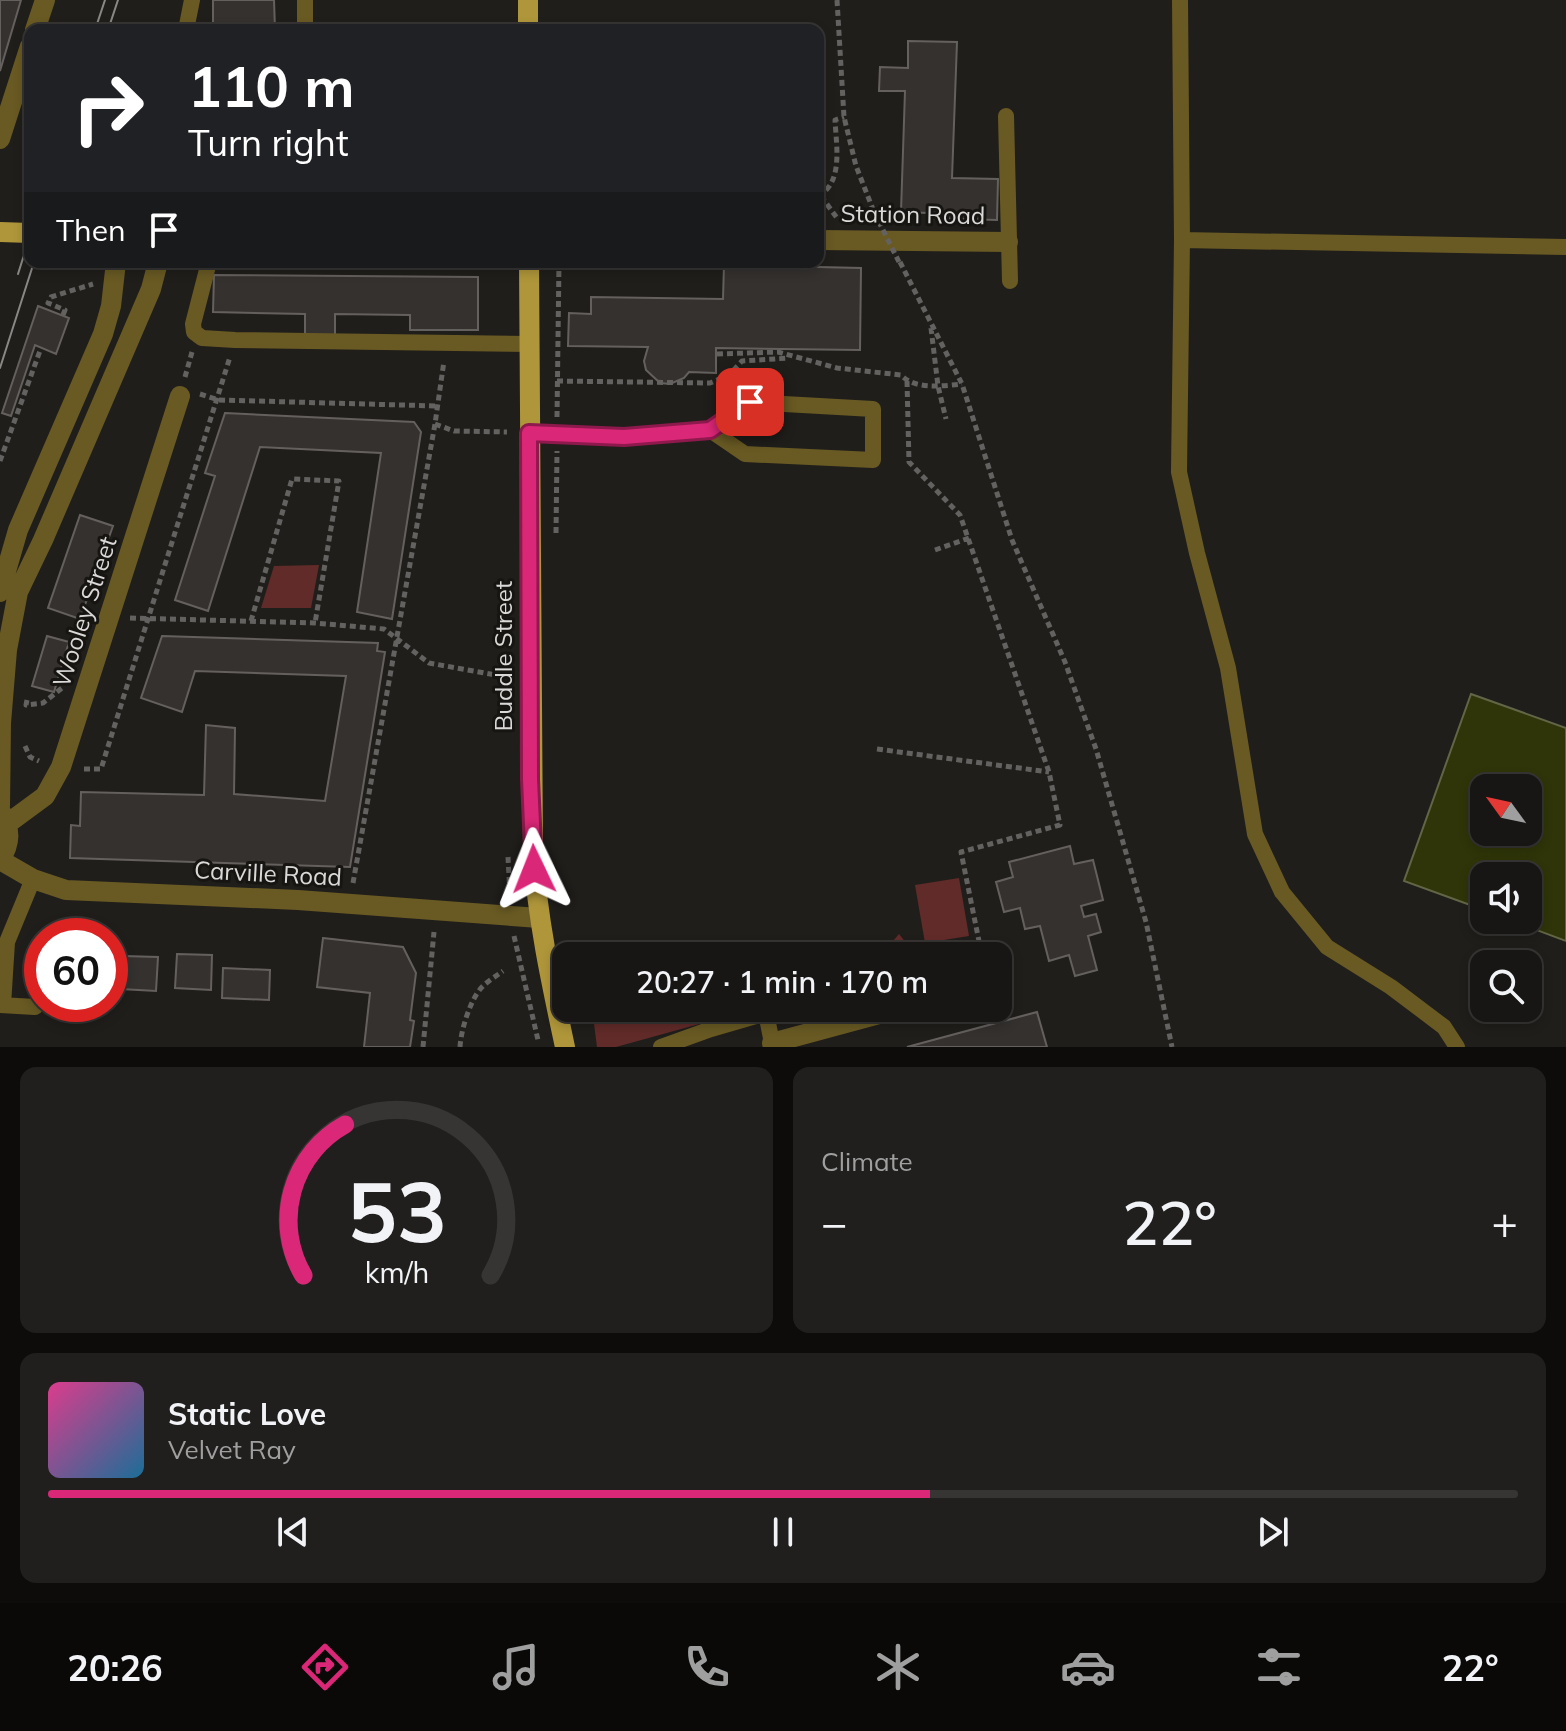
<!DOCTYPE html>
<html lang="en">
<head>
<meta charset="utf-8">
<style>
  :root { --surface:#181614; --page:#211f1d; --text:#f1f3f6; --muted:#9f9fa0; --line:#363534; --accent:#db2777 }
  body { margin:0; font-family:Mulish,sans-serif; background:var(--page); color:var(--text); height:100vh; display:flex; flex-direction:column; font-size:30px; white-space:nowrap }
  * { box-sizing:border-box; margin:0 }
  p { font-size:26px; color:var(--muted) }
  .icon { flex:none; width:44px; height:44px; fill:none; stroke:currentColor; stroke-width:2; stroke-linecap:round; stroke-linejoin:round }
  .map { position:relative; height:1047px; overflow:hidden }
  .drawer { display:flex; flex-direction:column; gap:20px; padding:20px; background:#0d0c0b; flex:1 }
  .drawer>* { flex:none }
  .guide { position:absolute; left:24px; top:24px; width:800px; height:244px; border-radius:16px; box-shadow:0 4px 12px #0003,0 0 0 2px var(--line); background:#202124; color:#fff; overflow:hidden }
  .needle { width:52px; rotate:303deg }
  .fabs { position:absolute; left:1470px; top:774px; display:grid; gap:16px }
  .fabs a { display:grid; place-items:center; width:72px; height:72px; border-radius:16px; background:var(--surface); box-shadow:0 4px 12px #0003,0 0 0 2px var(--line); font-size:40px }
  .speed { position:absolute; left:24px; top:918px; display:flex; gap:16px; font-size:40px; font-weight:700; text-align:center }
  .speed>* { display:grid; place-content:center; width:104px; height:104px; border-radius:50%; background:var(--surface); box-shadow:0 4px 12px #0003,0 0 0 2px var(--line); line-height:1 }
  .speed .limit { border:12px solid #d22; background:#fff; color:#111 }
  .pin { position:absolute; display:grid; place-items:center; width:68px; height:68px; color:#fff; margin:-34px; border-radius:16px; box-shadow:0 4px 12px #0006 }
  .me { position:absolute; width:88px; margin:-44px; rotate:358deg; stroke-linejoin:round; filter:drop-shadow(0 0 6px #0008) }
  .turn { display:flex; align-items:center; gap:28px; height:168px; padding:0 32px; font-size:36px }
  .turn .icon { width:104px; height:104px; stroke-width:2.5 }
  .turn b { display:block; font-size:56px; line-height:68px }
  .then { display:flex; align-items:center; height:76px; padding:0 32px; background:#0003; gap:16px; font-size:30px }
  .big { font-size:60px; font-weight:600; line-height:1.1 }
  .drawer .card { flex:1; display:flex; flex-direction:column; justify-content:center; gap:12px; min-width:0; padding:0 28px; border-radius:16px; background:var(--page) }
  .drawer .dial { align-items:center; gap:0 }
  .dial svg { height:208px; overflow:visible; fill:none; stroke:var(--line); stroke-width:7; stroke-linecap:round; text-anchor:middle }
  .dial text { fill:var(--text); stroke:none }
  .song { display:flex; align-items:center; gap:24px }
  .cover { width:96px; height:96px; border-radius:12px; background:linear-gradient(135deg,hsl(330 70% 55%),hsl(200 70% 35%)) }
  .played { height:8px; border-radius:4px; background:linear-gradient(90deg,var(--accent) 60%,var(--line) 60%) }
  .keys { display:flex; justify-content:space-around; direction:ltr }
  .heat { display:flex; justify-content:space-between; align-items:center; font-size:44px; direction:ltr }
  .drawer .tiles { flex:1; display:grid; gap:20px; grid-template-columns:1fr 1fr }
  .card:last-child { grid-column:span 2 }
  .trip { position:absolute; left:552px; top:942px; width:460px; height:80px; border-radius:16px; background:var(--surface); box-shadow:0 4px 12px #0003,0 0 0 2px var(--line); font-weight:600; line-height:80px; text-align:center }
  .menu { display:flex; height:128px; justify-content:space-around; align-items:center; background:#0a0908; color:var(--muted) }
  .menu .icon { width:56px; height:56px }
  .menu .active { color:var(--accent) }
  .menu b { font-size:36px; color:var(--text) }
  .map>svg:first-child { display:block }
</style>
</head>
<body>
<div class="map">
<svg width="1566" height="1047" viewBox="0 0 1566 1047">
  <rect width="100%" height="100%" fill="#201e1b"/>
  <path fill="#612b29" d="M319,565L311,608H261L274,566Z
    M959,878L969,936L925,943L915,885Z
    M899,934L910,948L904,956H880Z
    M584,940L759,956H586Z
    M592,1008H757L616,1047H597Z"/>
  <path fill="#2f3508" stroke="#636646" stroke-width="2" fill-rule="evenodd" d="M1471,694L1566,728V941L1510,920H1528V876H1484V910L1404,881ZM1484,788H1528V832H1484Z"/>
  <path fill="#34312f" stroke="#64605e" stroke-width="2" d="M0,0H21L0,71Z
    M213,0H274L275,30H213Z
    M908,41L957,42L952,178L998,179L997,220L929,218V213L901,212L905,91H879L880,67L908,68Z
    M724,265L861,268L860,350L716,348V373L689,372L684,378L670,384L660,383L646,370L644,361L648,347L568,346L569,313L591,314V297L723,299Z
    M214,275L478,277V330H410V315L335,314V336L305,335V314L213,312Z
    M38,306L69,318L56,354L35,345L11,416L2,413Z
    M225,413L414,422L421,432L392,619L357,612L381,453L260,447L208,611L175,600L215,476L205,473Z
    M80,515L113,526L80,619L48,608Z
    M47,636L69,642L54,692L32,686Z
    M162,636L378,643L377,651L385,652L350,867L70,858L71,825L80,826L81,792L204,795L206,725L235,728L234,794L325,801L346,676L195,671L182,712L141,698Z
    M1070,846L1074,864L1093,860L1103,900L1081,906L1084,917L1096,914L1101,932L1088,936L1097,970L1075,976L1069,955L1049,961L1040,926L1025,929L1020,908L1004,912L996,882L1013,877L1009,862Z
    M323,938L403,947L416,973L410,1020L414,1021L410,1047H364L370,993L317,987Z
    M177,954L212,955L211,990L175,988Z
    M123,956L158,957L156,991L121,989Z
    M223,968L270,970L269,1000L222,998Z
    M1037,1012L1047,1047H907Z"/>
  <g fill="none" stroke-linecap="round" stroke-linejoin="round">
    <path stroke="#646260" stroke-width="5" stroke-dasharray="6 4" stroke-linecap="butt" d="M837,0L844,117L856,166L874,212
      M818,196C844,183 836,144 835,120L844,117
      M821,196L837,218
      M900,262L962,384L1012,540L1065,662L1096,749L1146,922L1172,1047
      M63,315L65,310L48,303L51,297L93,284
      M931,328L938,386L946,419
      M717,354L778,352L837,368L901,375C915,390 942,386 962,384
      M185,377L192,352
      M557,381L710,383L729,375L742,361L789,358
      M907,381L909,462L960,515L1049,772L1060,825L961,852L982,956
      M200,394L219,400L438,406
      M557,417L559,262
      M435,424L454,431L507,432
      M0,461L41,348
      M556,533L557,451
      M935,550L969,538
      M130,618L315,623L384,629L429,663L507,677
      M251,621L292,479L339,481L315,623
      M27,700L26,705L43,703L62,688
      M25,746L30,757L39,761
      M877,749L1049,772
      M84,769H101L230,357
      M508,857L510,895
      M353,883L435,424L444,361
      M514,936L538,1040
      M423,1047L434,932
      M460,1047C461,1030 470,1000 482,987C488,981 496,976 503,971"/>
    <path stroke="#695a23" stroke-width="16" d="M305,0V30
      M1180,0L1182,240L1179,472L1197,553L1228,668L1255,834L1282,892L1327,947L1391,987L1444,1027L1457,1047
      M186,30L192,0
      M1006,116L1010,281
      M1182,240L1566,247
      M209,262L193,324L194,332L202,338L235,340L530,344
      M529,433L624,437L710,430L745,454L873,460V409L750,402L710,430
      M0,1005L35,1007
      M3,1005L7,942L33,879
      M661,1047L711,1029L766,1013L772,1043"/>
    <path stroke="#695a23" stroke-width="20" d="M35,30L45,0
      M0,139L30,46
      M818,240L1008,242
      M0,592L18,530L103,334L111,306L116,262
      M0,806L1,723L7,650L18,592L43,540L151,289L158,262
      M7,824L45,796L61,767L180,396
      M0,860L33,879L66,890L298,900L539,918
      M0,860C11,843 11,830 1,812
      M998,982L1002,981
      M773,1047L772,1043L901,1008"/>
    <path stroke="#af963a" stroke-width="20" d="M528,0V30
      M0,232L30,233
      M529,262L533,851C537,917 551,982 565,1047"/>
    <path stroke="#8a8886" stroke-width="2" d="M95,30L105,0
      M108,30L118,0
      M18,274L30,236
      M0,368L34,262"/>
    <path stroke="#646260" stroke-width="5" stroke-dasharray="6 4" stroke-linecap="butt" d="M874,212L899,262"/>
  </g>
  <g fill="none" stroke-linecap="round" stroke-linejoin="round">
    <defs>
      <path id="route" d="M534,869L530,779L529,433L624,437L710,430L750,402"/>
    </defs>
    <use href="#route" stroke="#8e194d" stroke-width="20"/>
    <use href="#route" stroke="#db2777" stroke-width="14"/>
  </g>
  <g text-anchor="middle" stroke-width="6" stroke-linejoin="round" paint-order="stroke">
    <g font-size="24" fill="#dbd9d8" stroke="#171512">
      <text transform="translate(913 215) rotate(1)" y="8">Station Road</text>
      <text transform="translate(85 612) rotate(-72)" y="8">Wooley Street</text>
      <text transform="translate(504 656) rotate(-90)" y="8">Buddle Street</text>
      <text transform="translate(268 874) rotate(3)" y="8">Carville Road</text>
    </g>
  </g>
</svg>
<div class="fabs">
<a><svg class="needle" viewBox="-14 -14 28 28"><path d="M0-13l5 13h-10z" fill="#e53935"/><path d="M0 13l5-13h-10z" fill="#9f9fa0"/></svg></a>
<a><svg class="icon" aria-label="sound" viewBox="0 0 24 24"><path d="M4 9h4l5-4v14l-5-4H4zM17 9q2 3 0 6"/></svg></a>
<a><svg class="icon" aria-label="search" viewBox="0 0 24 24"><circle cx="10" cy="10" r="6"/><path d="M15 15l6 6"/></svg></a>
</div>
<div class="speed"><div class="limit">60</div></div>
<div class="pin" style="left:750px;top:402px;background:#d93025"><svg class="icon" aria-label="arrive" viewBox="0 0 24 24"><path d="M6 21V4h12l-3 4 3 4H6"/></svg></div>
<svg class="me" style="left:534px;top:869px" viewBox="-20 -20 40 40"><path d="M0-17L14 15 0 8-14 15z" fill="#db2777" stroke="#fff" stroke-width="4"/></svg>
<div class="trip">20:27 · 1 min · 170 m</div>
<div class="guide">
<div class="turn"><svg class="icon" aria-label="right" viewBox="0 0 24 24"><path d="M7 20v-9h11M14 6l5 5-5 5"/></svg><div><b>110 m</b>Turn right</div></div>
<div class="then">Then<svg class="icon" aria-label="arrive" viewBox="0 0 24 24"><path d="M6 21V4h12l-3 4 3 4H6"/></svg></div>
</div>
</div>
<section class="drawer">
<div class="tiles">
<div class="card dial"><svg viewBox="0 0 100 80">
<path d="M14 69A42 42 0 1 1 86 69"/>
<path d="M14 69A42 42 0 0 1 30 11" stroke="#db2777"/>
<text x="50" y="56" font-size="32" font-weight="700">53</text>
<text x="50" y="72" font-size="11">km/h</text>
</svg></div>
<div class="card"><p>Climate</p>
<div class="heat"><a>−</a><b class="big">22°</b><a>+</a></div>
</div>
<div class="card">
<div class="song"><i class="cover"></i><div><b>Static Love</b><p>Velvet Ray</p></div></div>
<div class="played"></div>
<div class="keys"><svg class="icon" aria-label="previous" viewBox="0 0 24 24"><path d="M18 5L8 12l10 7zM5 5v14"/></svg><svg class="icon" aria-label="pause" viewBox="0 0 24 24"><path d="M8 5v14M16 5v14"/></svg><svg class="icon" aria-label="next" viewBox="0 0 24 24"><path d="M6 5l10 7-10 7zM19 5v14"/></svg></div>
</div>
</div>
</section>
<nav class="menu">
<b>20:26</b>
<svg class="icon active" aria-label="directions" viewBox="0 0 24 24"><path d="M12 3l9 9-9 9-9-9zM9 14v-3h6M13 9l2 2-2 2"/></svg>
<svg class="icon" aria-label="music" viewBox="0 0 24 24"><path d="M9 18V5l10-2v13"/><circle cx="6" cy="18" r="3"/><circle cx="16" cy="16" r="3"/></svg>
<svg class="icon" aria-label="phone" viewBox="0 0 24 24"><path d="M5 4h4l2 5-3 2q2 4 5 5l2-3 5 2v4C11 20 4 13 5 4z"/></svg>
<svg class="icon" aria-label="climate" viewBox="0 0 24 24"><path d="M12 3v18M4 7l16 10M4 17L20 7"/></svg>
<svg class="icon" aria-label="car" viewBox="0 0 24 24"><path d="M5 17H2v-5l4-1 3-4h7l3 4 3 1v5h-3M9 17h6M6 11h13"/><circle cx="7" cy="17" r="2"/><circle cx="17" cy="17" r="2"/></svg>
<svg class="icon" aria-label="filters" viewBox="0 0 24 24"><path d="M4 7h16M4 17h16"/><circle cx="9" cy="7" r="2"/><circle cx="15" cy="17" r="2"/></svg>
<b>22°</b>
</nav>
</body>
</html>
